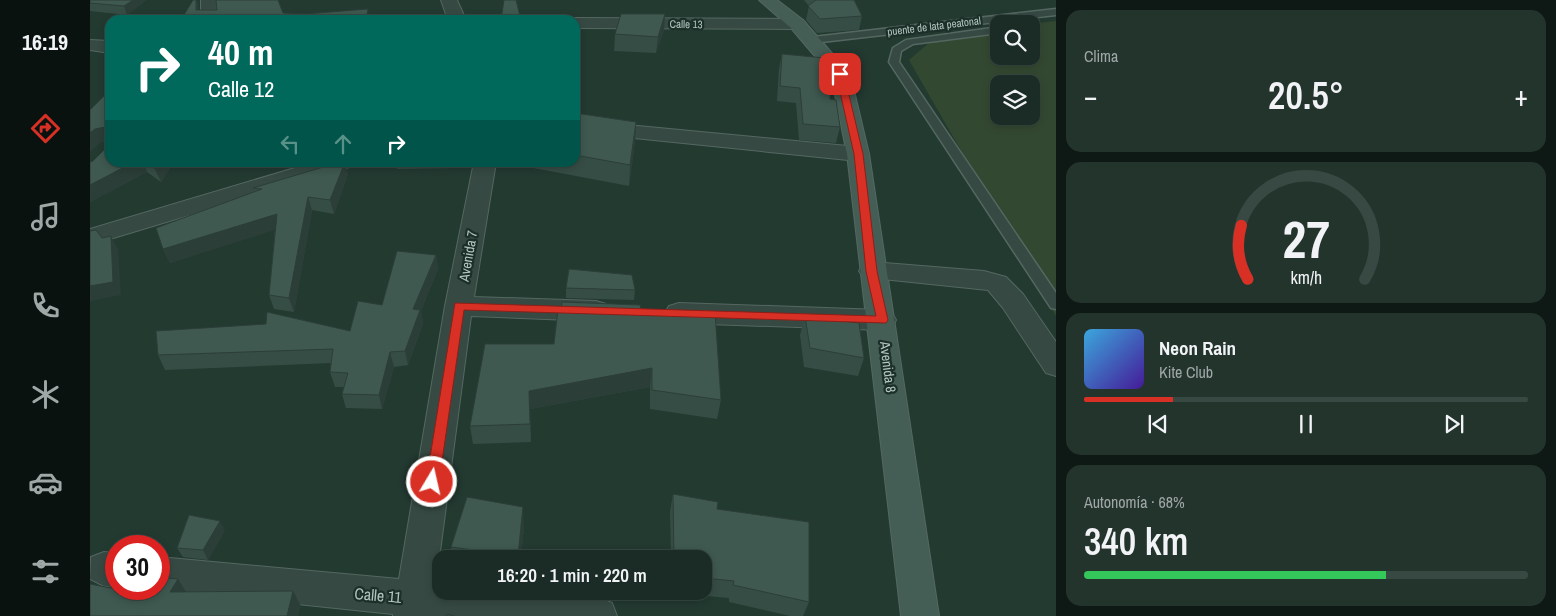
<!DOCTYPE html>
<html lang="es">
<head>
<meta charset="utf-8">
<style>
  :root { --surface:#1a2c25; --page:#23342d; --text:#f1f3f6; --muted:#9fa7a7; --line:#384842; --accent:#d93025 }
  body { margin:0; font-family:"Archivo Narrow",sans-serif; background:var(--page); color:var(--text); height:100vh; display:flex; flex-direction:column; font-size:19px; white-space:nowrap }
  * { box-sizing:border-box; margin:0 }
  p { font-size:16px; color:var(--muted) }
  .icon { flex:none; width:28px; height:28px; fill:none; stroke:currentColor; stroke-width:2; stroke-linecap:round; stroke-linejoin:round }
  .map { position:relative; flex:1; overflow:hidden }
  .details { display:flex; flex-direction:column; gap:10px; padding:10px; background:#0e1814; width:500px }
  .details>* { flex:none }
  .hud { position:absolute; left:15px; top:15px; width:475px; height:152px; border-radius:15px; box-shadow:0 2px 8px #0003,0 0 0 1px var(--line); background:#00695c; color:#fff; overflow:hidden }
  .controls { position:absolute; left:900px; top:15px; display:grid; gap:10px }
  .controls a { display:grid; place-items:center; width:50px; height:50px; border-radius:10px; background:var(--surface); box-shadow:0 2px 8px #0003,0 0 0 1px var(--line); font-size:25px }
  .speed { position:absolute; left:15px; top:535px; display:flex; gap:10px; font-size:25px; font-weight:700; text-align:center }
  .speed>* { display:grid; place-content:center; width:65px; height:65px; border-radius:50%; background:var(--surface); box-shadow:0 2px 8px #0003,0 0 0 1px var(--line); line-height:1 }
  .speed .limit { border:8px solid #d22; background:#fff; color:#111 }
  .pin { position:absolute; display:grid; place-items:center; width:42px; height:42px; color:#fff; margin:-21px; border-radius:10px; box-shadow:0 2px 8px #0006 }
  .me { position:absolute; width:55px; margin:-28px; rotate:9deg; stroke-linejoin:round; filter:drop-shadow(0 0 4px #0008) }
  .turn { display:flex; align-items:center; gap:18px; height:105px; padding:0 20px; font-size:22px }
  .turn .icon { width:65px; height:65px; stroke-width:2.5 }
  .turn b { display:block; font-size:35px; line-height:42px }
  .lanes { display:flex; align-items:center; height:48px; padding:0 20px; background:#0003; justify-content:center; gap:25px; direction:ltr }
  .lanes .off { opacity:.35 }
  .big { font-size:38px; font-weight:600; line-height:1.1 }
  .details .tile { flex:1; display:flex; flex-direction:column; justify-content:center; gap:8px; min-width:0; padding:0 18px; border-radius:15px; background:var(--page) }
  .details .dial { align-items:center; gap:0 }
  .dial svg { height:130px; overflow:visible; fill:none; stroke:var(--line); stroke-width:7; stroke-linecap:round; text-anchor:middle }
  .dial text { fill:var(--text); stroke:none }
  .song { display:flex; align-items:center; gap:15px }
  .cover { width:60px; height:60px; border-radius:8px; background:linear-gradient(135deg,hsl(200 70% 55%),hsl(260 70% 35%)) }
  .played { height:5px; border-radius:2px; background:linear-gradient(90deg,var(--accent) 20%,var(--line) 20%) }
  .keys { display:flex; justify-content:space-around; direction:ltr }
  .heat { display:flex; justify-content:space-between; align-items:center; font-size:28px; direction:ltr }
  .charge { height:8px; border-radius:4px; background:linear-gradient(90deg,#34c759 68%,var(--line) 0) }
  .trip { position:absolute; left:342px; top:550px; width:280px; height:50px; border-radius:15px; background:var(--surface); box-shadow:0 2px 8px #0003,0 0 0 1px var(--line); font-weight:600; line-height:50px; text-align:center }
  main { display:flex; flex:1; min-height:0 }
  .tab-bar { display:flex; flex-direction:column; width:90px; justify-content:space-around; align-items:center; background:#0a120f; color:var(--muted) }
  .tab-bar .icon { width:35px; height:35px }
  .tab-bar .current { color:var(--accent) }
  .tab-bar b { font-size:22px; color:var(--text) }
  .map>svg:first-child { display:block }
</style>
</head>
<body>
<main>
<nav class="tab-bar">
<b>16:19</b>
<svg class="icon current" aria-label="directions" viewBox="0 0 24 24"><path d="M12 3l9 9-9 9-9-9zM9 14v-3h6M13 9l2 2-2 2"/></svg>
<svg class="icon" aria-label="music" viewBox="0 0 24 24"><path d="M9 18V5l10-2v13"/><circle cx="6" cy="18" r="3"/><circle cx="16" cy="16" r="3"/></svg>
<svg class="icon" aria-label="phone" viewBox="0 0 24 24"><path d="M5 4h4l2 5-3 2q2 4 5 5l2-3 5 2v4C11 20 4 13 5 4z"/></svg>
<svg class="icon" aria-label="climate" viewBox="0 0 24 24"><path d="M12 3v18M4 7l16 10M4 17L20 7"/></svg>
<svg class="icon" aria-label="car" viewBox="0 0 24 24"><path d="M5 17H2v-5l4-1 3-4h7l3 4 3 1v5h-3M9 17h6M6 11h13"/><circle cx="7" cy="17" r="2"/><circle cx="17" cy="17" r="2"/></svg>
<svg class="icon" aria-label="filters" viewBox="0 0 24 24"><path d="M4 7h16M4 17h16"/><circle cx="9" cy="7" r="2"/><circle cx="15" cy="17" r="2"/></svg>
</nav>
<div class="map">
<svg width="966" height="616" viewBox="0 0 966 616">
  <rect width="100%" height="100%" fill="#233a31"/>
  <path fill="#334831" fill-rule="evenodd" d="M966,21V316L819,60L846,37L909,29V56H941V24ZM909,84H941V116H909Z"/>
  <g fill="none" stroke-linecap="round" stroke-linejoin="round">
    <defs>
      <path id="lane" d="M966,9V15L723,43L718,40L723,37Z
        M909,27V33L823,44L811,51L809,62L966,293V309L961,308L799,62L803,48L816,40Z"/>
      <path id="street" d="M111,0H127L129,20H111Z
        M351,0H367L376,20H358Z
        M485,18L707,19L713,20L716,24L713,28L707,29L485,28V20H478Z
        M0,40L20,41V53L0,50Z
        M485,120L768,147L776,149L779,154L776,159L768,161L485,132Z
        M225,162H262L259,167L0,245V229Z
        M384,162H406L384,297L506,301L516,304L520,311L516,318L506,321L381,316L346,582L351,583V591C399,591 479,586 522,603L527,616H303V614L63,589H69V557L309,579L355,306Z
        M782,262L894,271L916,277L933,294L966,342V376L956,373L913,308L898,290L773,277L769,271L773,265Z
        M589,303L792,310L802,313L806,320L802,327L792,330L589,323L579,320L575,313L579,306Z
        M14,552L26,553V587L14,586L0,579L1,557Z"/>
      <path id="secondary" d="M669,0H687L713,20L760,74L779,154L849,616H811L757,154L741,75L701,28Z"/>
    </defs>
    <use href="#lane" stroke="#546861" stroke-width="3"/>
    <use href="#street" stroke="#546861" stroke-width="2"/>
    <use href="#secondary" stroke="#546861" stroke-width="2"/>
    <use href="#lane" fill="#364a43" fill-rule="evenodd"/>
    <use href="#street" fill="#364a43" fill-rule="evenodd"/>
    <use href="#secondary" fill="#445d55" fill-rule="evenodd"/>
  </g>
  <path fill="#364d45" d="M0,0H56L37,15L0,11Z
    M714,0H764L772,16L769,30L727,33L716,20L719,6Z
    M575,14L574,30L566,53L524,51L525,34Z
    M692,54L732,73L750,127L746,143L709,140L706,103L687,101L689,69Z
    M20,90V162H84L71,182L57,172L0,202V162L3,161L15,149V141L11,142Z
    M485,113L546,122L545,142L539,186L433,166L432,162H485Z
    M306,162H364L363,168L307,169Z
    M258,174L244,214L222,210L204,312L184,309L179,295L185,229L80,263L73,249L165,192L163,188Z
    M346,255L348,269L331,311L333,324L318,365L304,367L292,409L256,408L252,394L254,387H245L240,372L241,363L75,370L68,355L260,331L292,305Z
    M476,288L545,290L544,300L476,298Z
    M551,309L631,400L627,419L560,409V387L440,409L441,442L383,444L380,426L464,344Z
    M715,316L774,358L768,376L714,367L710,335Z
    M583,494L627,509L719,602L713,616H700L639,602V598L581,593V591H614V559H581L580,512Z
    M434,525L431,559H363L361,547Z
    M135,530L118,560L93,557L87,548Z"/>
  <path fill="#2c3e38" d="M43,0H56L37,15L34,6Z
    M106,0H107L109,8L110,20L106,10Z
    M278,9L280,20H276Z
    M575,14L574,30L566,53L568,37Z
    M488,78V98L485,103V83Z
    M546,122L545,142L539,186L540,165Z
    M15,127L20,140L11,142L0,152V133L5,129Z
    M44,162H53L57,172L0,202V185Z
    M70,162H84L71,182L65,169Z
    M255,162L258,174L244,214L240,200Z
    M218,197L222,210L204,312L199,298Z
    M187,214L191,228L80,263L73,249Z
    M21,236L28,249L31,295L0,301V286Z
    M346,255L348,269L331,311L333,324L318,365L315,351L323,309Z
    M300,352L304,367L292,409L289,395Z
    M562,368L560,387L440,409L441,442L439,391Z
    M433,507L434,525L431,559H428Z
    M130,521L135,530L118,560L113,550Z
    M88,579L98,595L80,592Z
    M203,591L211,606L208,616H197Z"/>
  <path fill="#3f5950" stroke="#2c3e38" d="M0,0H43L34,6L0,3Z
    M103,0H106V10H127L126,0H188L193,13L215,14L278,9L276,20H91Z
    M414,0H426L431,20H411Z
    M726,0H764L772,16L730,19L718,6Z
    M531,14H575L568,37L525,34Z
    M692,54L735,58L732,73L741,74L740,99L746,100L750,127L713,124L710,88L690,86Z
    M485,78H488L485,83Z
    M20,90V162H44L0,185V162L3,161L15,149V127L5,129L0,133V110Z
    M485,113L546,122L540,165L485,155Z
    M57,162H70L65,169Z
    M250,162H255L240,200L218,197L199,298L179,295L187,214L73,249L66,228L172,189L163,188Z
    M6,230L12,238L21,236L23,282L0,286V231Z
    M307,251L346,255L323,309L330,310L315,351L300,352L289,395L252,394L258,373L240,372L243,349L68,355L66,331L176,324L177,312L260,331L268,301L292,305Z
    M479,269L542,275L545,290L476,288Z
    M472,302L550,305L551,309L625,312L631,400L562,390V368L439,391L440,424L380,426L395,344H464L468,309H471Z
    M715,316L769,323L774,358L720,348Z
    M583,494L628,502L627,509L719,522V602L643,585L644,581L614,578V559H584Z
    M377,497L433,507L428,556L361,547Z
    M99,515L130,521L113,550L87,548Z
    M69,577L88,579L80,592L203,591L197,616H0V584L36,591L37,589H69Z
    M357,614L364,616H356Z"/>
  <path fill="#d93025" stroke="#8d1f18" d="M750,71L754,74L773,154L787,271L798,320L796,323L374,310L349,482L347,486H338L336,482L365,303L786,316L776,271L764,154L746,74Z"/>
  <g text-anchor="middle" stroke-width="4.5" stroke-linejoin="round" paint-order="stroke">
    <g font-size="11" fill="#b1c6bf" stroke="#1c2f28">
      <text transform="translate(596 24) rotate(1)" y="4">Calle 13</text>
      <text transform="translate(844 26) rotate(-7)" y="4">puente de lata peatonal</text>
    </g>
    <g font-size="14" fill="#b1c6bf" stroke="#1c2f28">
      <text transform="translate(378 256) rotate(-80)" y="5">Avenida 7</text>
      <text transform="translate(798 367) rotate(83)" y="5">Avenida 8</text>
    </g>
    <g font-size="16" fill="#b1c6bf" stroke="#1c2f28">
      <text transform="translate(288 595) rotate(5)" y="6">Calle 11</text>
    </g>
  </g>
</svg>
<div class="controls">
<a><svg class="icon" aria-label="search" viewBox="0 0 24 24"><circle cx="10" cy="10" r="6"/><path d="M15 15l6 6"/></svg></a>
<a><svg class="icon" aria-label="layers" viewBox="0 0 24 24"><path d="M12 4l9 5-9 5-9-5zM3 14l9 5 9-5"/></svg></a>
</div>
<div class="speed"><div class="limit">30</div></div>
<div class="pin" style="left:750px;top:74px;background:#d93025"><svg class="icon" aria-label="arrive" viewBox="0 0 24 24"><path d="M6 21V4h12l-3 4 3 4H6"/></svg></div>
<svg class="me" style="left:342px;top:482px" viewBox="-20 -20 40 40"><circle r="17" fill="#d93025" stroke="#fff" stroke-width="3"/><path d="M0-11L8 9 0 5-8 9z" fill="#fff"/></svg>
<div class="trip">16:20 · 1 min · 220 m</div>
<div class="hud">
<div class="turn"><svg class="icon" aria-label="right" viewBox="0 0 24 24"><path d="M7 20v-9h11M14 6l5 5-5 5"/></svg><div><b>40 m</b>Calle 12</div></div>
<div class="lanes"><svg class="icon off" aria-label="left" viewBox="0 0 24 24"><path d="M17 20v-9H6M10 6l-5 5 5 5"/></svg><svg class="icon off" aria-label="ahead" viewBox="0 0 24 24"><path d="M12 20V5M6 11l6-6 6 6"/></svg><svg class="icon" aria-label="right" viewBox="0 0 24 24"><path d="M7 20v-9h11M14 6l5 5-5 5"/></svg></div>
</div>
</div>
<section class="details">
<div class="tile"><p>Clima</p>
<div class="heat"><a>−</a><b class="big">20.5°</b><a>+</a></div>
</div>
<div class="tile dial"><svg viewBox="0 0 100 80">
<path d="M14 69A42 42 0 1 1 86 69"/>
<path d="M14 69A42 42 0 0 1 10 36" stroke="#d93025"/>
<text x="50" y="56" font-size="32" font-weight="700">27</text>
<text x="50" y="72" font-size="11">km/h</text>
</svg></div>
<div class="tile">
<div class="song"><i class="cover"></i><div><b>Neon Rain</b><p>Kite Club</p></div></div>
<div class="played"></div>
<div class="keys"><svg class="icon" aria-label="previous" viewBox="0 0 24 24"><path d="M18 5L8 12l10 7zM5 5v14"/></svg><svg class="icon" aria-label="pause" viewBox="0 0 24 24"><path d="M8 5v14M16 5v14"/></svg><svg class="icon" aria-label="next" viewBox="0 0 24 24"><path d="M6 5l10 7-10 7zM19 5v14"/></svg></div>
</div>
<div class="tile"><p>Autonomía · 68%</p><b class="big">340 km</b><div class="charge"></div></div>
</section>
</main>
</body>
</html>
